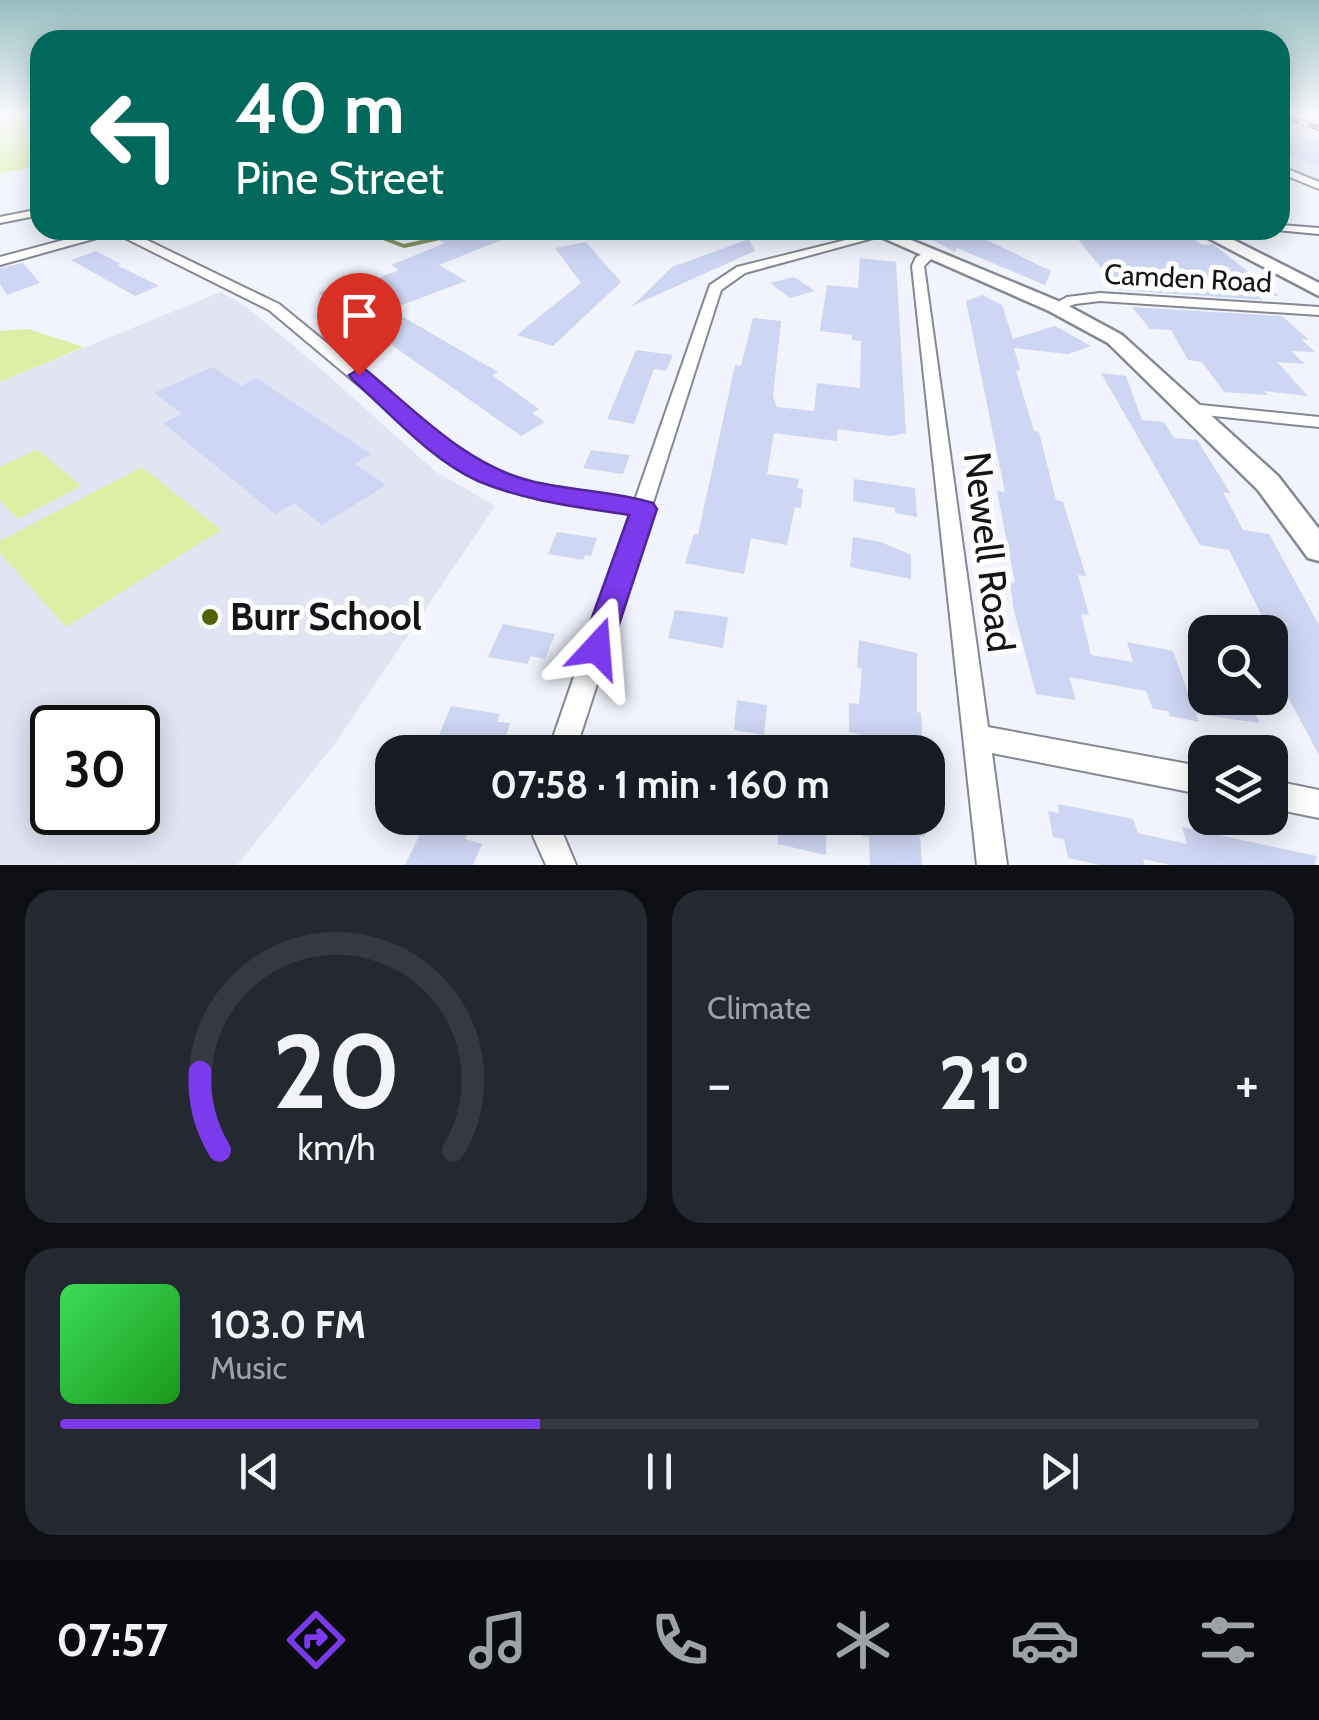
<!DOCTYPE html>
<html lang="en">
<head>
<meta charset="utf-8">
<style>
  :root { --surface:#171b24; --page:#242831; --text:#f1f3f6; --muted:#9ea1a6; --line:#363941; --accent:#7c3aed }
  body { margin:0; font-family:Cabin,sans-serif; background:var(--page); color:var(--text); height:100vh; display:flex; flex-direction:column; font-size:38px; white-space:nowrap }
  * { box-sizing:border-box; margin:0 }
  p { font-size:32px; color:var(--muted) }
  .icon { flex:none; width:55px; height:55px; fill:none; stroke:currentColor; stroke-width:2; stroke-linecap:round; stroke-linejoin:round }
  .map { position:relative; height:865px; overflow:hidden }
  .sheet { display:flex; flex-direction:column; gap:25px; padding:25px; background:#0d0f14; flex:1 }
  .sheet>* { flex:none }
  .top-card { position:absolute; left:30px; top:30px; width:1260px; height:210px; border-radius:30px; box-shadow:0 5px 25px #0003; background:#00695c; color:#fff; overflow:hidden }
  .buttons { position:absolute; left:1188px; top:615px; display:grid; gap:20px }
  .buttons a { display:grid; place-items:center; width:100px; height:100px; border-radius:20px; background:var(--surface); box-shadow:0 5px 25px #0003; font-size:50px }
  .speed { position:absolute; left:30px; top:705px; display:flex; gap:20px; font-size:50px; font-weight:700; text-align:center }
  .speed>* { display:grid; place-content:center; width:130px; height:130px; border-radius:50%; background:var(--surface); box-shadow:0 5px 25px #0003; line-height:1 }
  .speed .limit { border:5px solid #111; border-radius:15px; background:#fff; color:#111 }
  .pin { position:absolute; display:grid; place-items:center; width:85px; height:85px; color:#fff; margin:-102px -42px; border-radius:50% 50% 50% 0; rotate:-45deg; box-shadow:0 0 10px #0007 }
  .pin .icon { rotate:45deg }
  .me { position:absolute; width:110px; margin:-55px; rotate:19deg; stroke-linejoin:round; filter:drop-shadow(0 0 8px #0008) }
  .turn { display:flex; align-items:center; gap:35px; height:210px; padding:0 40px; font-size:45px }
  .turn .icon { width:130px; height:130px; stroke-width:2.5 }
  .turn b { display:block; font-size:70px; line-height:85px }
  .big { font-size:75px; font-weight:700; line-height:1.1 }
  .sheet .tile { flex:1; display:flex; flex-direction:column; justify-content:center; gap:15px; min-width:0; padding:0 35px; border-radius:30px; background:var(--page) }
  .sheet .dial { align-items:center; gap:0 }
  .dial svg { height:260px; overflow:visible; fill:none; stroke:var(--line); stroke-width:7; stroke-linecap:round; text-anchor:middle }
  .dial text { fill:var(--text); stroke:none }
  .song { display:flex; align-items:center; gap:30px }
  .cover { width:120px; height:120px; border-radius:15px; background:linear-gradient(135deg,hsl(130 70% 55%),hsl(120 70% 35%)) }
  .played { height:10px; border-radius:5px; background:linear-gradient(90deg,var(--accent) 40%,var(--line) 40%) }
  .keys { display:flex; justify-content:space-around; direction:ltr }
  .heat { display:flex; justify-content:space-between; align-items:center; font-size:55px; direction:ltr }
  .sheet .tiles { flex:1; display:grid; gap:25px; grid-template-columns:1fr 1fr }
  .tile:last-child { grid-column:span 2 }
  .trip { position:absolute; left:375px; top:735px; width:570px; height:100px; border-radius:30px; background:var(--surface); box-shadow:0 5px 25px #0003; font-weight:700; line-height:100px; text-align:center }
  .dock { display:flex; height:160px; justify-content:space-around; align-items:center; background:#090b0e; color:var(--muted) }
  .dock .icon { width:70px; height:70px }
  .dock .selected { color:var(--accent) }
  .dock b { font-size:45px; color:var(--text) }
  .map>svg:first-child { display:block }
</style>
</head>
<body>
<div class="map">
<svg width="1319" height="865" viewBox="0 0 1319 865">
  <rect width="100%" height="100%" fill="#f1f4fd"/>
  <path fill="#e0e4f3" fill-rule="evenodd" d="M1280,121L1319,132V189L1280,172Z
    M221,292L244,305L313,362L435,471L495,506L334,745L237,865H0V382ZM52,728H138V812H52Z"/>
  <path fill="#dcefa5" d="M0,114H40V165L0,173Z
    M28,329L84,347L0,382V331Z
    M37,449L81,486L18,519L0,501V467Z
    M142,467L221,530L66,627L0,553V541Z"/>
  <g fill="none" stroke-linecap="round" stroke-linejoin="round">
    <path stroke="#889462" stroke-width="4" d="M362,230L404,246L440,238"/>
  </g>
  <path fill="#cdd6f2" d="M1280,129L1319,140V166L1280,151Z
    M414,230H527L439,265L466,281L402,305L389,302L397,307L391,310L498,372L492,375L539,409L532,413L545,422L521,436L318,293L352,280L360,285L399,270L391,265L445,243Z
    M913,230H966L1051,271L1045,285L957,248L955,252Z
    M1072,232L1191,237L1202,245L1213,244L1279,296L1256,294L1263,300L1119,290Z
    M749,239L755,251L632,306L672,267Z
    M586,242L621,282L553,346L517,335L581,283L555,248Z
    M96,251L121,264L117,265L159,286L135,296L71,260Z
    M860,258L896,262L906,433L891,436L838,429L837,441L774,433L767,474L799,479L797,488L803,489L801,508L795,507L787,545L751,538L744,574L685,563L694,534L698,535L735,365L741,366L753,318L781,321L773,396L777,407L814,411L817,383L860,388L861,341L852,340V335L820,331L827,285L858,288Z
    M23,263L40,283L7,295L0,284V268Z
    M794,277L815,291L790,298L770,283Z
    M982,295L1002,305L1013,339L1055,326L1091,346L1068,354L1014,348L1020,370L1016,371L1034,431L1039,432L1056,500L1063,502L1086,576L1078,575L1089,615L1081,614L1091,655L1133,662L1127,642L1173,651L1190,698H1247L1260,723L1196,714L1199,722L1170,716L1168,711L1153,709L1146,691L1069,677L1076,700L1036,694L1014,611L1010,582L1015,583L997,491L1005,492L966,301Z
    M1132,307L1282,316L1309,340L1301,339L1315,352L1291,351L1305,364L1277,362L1308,396L1264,391L1268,395L1224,392L1202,362L1188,360L1171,330L1150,329Z
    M636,350L673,355L666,371L654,369L634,424L607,419Z
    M213,367L241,386L256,378L371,454L355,464L386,485L322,525L294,503L275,514L163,423L182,414L154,393Z
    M1101,373L1126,376L1142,420L1164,422L1174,438L1197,440L1231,494L1223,492L1243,530L1269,534L1319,625V755L1270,664V632L1229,550L1200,545Z
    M591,450L630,455L623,474L583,468Z
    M854,479L915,488L917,517L895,513V508L853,501Z
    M557,532L597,538L591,556L585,555L583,560L548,554Z
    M853,537L881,542L911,555V579L850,567Z
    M675,610L728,617L723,648L668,638Z
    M503,624L555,634L545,659L531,656L527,664L488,657Z
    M859,640L917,653V712L921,713L923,748L849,732V703L859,704L862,669L857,667Z
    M737,700L767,705L764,735L734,730Z
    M451,706L500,714L497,722L510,723L501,752H432Z
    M1058,804L1133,819L1138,833L1187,844L1182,827L1316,856L1315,865H1171L1143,859L1145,865H1100L1068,858L1064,839L1053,837L1048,811L1059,813Z
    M428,818H475L465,839L482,844L473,865H405Z
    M744,818H827L826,855L778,844V833L744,826Z
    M861,818H924L925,837L920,836L922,865H870L869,837L862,836Z"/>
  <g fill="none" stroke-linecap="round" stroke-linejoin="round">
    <defs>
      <path id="street" d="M1280,166L1319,182V189L1280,173Z
        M40,209V215L0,223V217Z
        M1280,225L1319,228V234L1276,230H1280Z
        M101,230H126L279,304L454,447L491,470L531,483L635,500L710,285L737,267L882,231L888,234L745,273L721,290L652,506L654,509L575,752H548L630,514L529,496L477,478L442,455L269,310L115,233L0,265V257Z
        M929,251L935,255L924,266L988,727L1205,767V795L992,753L1007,865H977L912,266L916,257Z
        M1100,293L1319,307V315L1100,301L1075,304L1056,311L1049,307L1067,297Z
        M1191,404L1319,417V427L1185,413L1183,409Z
        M1270,780L1319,790V818L1270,808Z
        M531,818H560L563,834L576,865H546L533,836Z"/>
      <path id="secondary" d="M865,230H887L1063,303L1122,335L1278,476L1319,529V561L1308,558L1258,490L1108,343L1049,311Z
        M1193,230H1214L1319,283V296Z"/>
      <path id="highway" d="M1294,114H1319V124L1296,117Z"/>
    </defs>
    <use href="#street" stroke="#858893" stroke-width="4"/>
    <use href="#secondary" stroke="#858893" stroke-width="5"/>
    <use href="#highway" stroke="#858893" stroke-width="5"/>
    <use href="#street" fill="#fff" fill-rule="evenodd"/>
    <use href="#secondary" fill="#fff" fill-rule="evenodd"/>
    <use href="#highway" fill="#fff" fill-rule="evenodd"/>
    <defs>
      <path id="rail" d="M1280,116L1319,128"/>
    </defs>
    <use href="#rail" stroke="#47484d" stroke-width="6"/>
    <use href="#rail" stroke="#fff" stroke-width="4" stroke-dasharray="10" stroke-linecap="butt"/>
  </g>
  <linearGradient id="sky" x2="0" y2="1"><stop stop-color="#95bdbf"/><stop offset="0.49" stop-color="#f9fafe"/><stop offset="1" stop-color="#f9fafe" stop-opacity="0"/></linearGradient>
  <rect width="1319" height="235" fill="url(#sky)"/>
  <path fill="#7c3aed" stroke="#51269a" stroke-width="2.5" d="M359,369L366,370C417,412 466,465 531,481C571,491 614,491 653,503L657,509L608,658L597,662L586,658L581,648L629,515C578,507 525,501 478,481C431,460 390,413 352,379L349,375Z"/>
  <circle fill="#536206" stroke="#fff" stroke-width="4" cx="210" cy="617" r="10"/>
  <g text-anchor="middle" stroke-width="10" stroke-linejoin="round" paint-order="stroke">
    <g font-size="28" fill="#141519" stroke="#fff">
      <text transform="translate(1188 278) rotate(3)" y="10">Camden Road</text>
    </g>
    <g font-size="38" fill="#141519" stroke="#fff">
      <text transform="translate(989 552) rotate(83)" y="13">Newell Road</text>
    </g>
    <g font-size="38" font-weight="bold" fill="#141519" stroke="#fff" text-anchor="start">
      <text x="230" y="630">Burr School</text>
    </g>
  </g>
</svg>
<div class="buttons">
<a><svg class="icon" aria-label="search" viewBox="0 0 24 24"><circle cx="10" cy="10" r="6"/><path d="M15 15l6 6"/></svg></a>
<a><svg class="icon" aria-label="layers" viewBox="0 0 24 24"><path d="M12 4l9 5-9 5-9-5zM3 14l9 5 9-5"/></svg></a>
</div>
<div class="speed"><div class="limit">30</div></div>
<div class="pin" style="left:359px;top:375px;background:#d93025"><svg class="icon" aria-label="arrive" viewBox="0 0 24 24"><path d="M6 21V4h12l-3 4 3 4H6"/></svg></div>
<svg class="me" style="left:597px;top:648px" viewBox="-20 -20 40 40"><path d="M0-17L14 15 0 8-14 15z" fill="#7c3aed" stroke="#fff" stroke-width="4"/></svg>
<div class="trip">07:58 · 1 min · 160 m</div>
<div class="top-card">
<div class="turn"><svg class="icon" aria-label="left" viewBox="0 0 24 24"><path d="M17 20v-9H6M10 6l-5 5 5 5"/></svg><div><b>40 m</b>Pine Street</div></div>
</div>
</div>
<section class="sheet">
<div class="tiles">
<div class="tile dial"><svg viewBox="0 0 100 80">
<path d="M14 69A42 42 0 1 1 86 69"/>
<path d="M14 69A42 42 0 0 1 8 45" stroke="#7c3aed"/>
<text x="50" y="56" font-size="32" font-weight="700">20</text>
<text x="50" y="72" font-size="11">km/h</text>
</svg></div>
<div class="tile"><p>Climate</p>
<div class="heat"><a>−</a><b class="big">21°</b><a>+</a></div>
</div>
<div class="tile">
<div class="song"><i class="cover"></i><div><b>103.0 FM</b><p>Music</p></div></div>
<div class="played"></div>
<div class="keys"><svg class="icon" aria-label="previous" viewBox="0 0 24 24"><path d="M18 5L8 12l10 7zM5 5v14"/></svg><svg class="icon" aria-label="pause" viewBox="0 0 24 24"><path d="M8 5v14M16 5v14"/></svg><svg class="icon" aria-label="next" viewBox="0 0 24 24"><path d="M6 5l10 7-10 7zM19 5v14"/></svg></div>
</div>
</div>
</section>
<nav class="dock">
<b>07:57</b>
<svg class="icon selected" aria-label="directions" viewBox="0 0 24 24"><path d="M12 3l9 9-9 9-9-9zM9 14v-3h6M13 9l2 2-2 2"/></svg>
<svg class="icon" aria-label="music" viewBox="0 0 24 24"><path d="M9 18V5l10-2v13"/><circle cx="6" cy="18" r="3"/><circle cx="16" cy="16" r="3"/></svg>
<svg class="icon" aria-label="phone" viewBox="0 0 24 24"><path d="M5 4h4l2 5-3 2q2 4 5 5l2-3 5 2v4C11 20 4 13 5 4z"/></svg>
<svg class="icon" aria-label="climate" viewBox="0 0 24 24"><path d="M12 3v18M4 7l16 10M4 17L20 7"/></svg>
<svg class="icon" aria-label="car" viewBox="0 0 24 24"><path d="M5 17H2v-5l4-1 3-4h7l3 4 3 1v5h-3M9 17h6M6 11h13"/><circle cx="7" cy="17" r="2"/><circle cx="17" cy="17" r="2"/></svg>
<svg class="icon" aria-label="filters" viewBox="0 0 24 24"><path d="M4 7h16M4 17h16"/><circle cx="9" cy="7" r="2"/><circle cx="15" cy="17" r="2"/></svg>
</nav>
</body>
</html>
